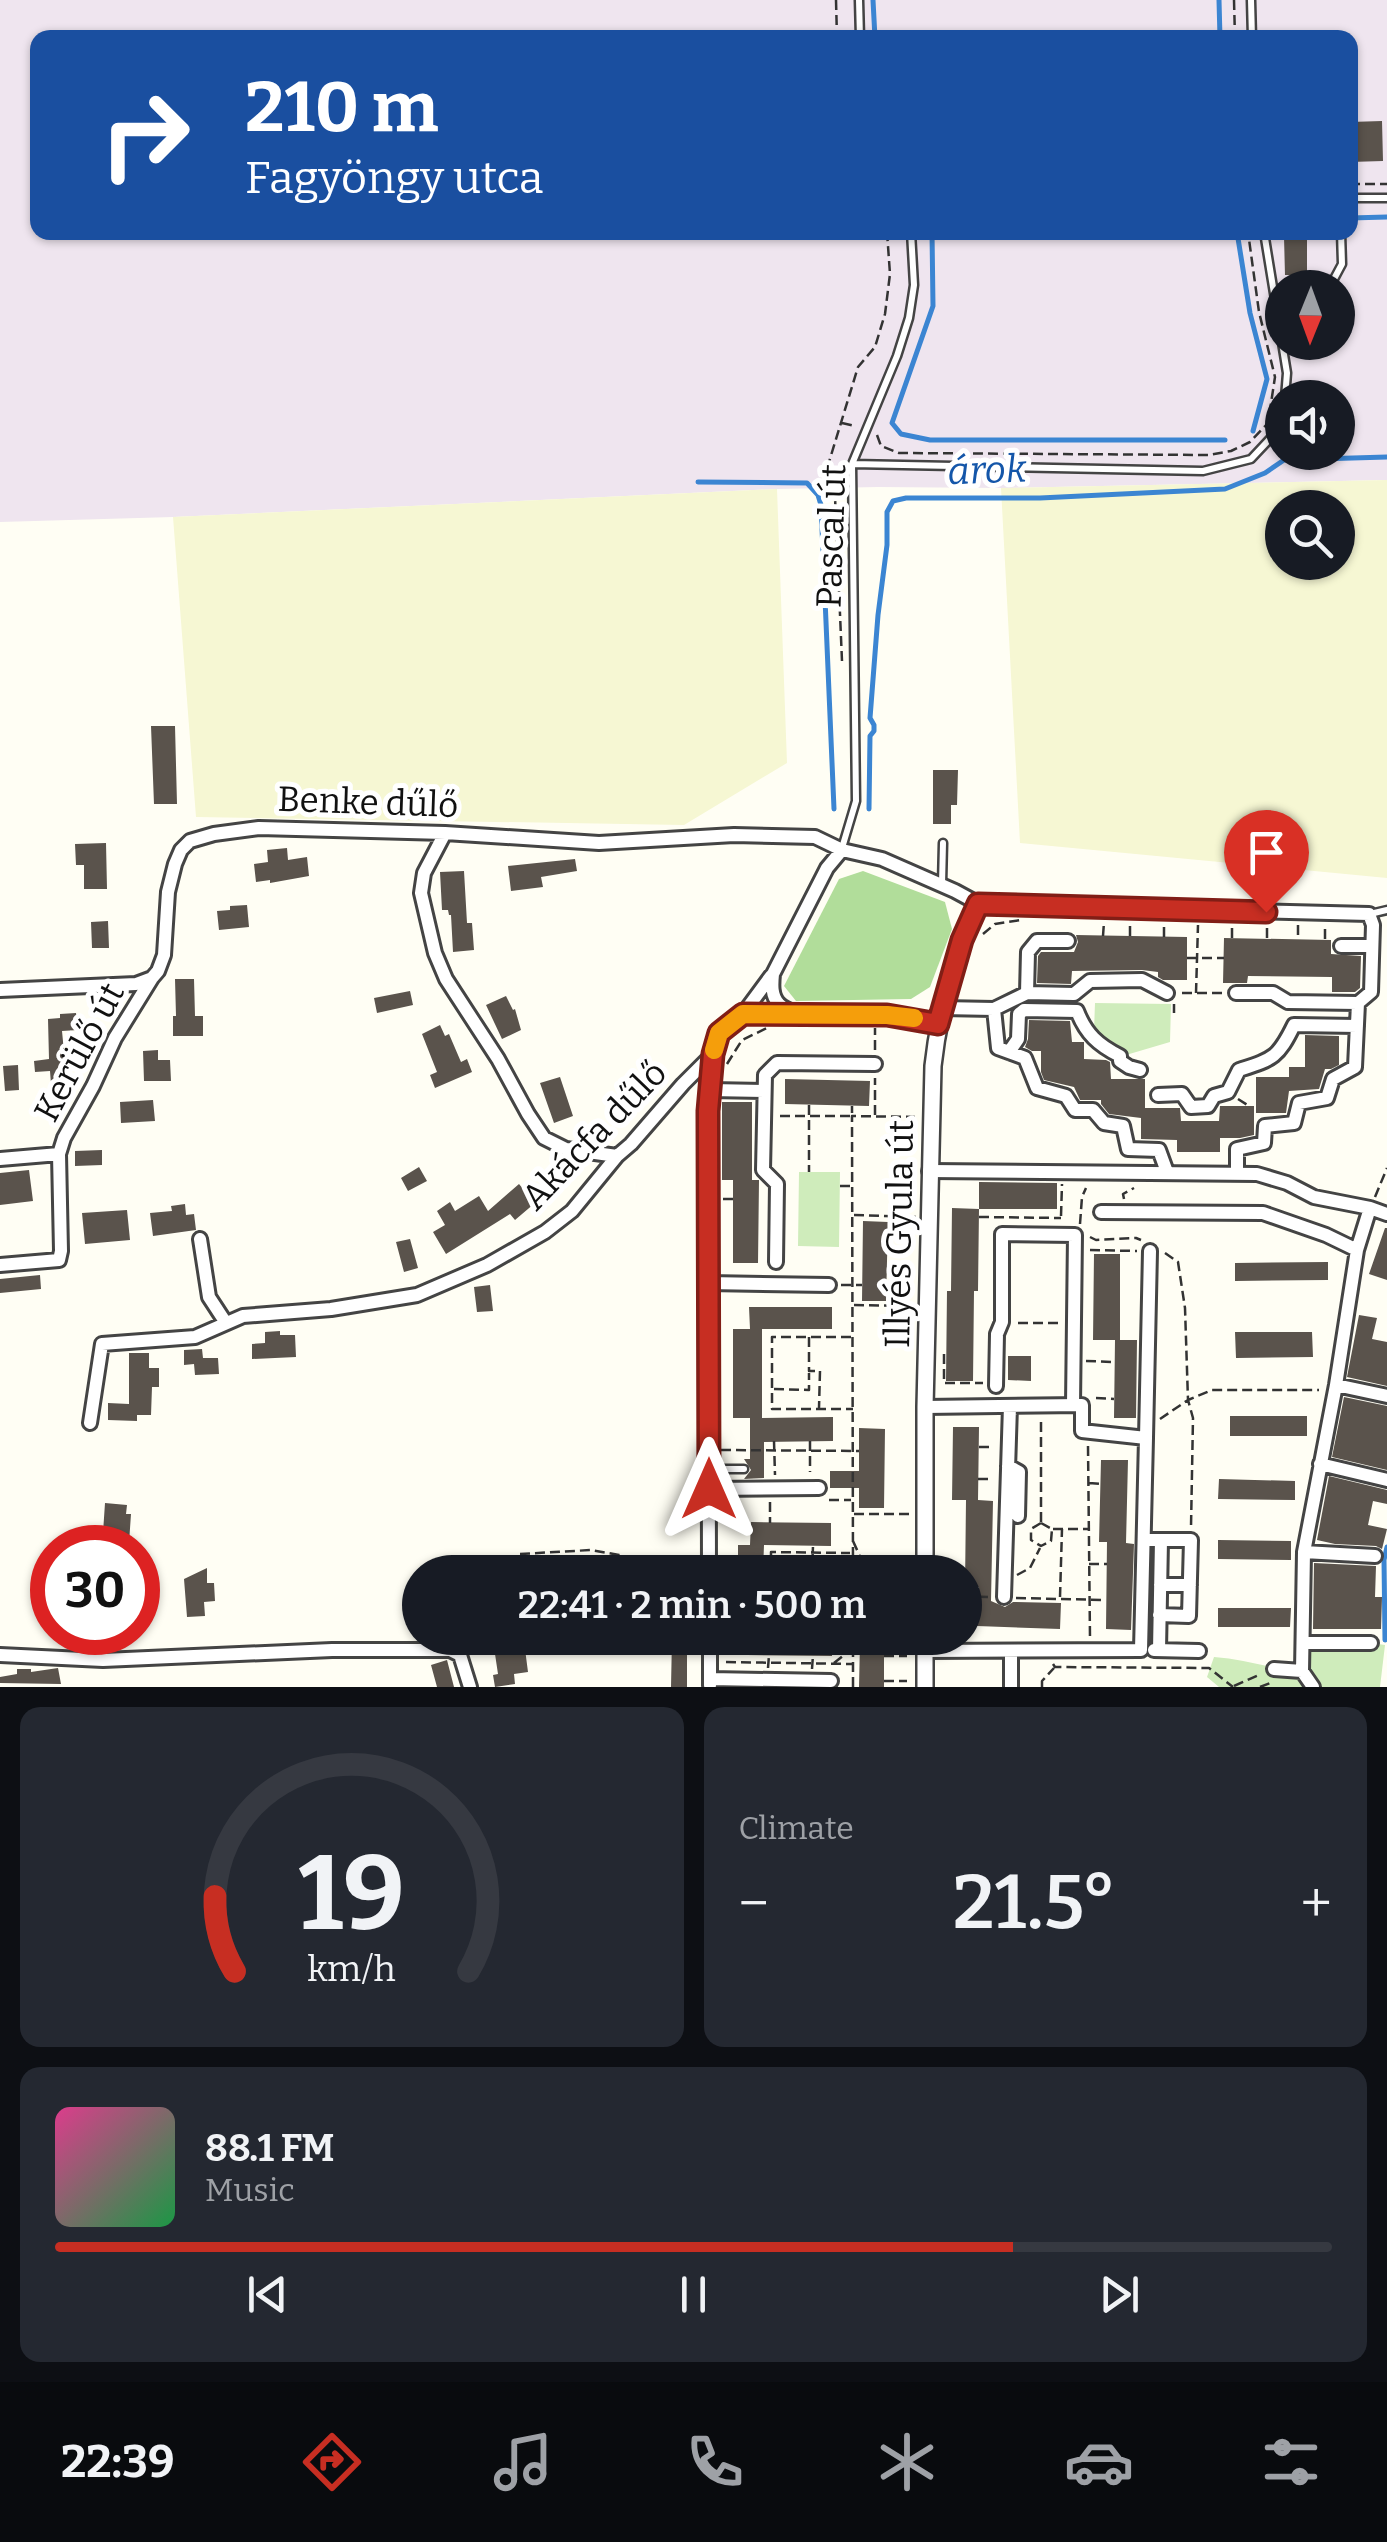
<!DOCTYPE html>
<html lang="en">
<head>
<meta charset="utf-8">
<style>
  :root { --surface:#171b24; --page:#242831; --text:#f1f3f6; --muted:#9ea1a6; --line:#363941; --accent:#c72e22 }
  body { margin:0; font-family:Bitter,serif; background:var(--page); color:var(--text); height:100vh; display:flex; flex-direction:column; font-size:38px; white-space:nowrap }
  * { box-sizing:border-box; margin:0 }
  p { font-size:32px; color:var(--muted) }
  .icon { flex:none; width:55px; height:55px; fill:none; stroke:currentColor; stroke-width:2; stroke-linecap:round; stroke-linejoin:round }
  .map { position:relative; height:1687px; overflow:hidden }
  .panel { display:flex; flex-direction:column; gap:20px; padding:20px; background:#0d0f14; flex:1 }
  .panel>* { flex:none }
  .banner { position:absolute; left:30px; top:30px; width:1328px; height:210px; border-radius:20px; box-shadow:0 2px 8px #0004; background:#1a4fa0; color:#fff; overflow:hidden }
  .needle { width:65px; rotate:181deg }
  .tools { position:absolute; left:1265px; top:270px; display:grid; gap:20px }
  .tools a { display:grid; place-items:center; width:90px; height:90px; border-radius:50%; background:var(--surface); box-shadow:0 2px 8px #0004; font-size:50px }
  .speed { position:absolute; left:30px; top:1525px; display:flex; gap:20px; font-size:50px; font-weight:700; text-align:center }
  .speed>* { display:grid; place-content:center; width:130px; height:130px; border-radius:50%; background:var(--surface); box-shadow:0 2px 8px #0004; line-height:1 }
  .speed .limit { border:15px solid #d22; background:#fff; color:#111 }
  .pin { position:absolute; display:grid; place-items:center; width:85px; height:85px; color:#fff; margin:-102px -42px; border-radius:50% 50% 50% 0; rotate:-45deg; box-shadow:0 0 10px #0007 }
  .pin .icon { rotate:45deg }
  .me { position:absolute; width:110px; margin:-55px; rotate:0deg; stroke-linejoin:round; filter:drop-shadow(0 0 8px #0008) }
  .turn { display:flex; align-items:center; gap:35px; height:210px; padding:0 50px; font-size:45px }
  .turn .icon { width:130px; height:130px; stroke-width:2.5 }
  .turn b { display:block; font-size:70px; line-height:85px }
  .big { font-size:75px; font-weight:600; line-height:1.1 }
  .panel .widget { flex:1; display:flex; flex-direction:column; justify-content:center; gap:15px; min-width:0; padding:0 35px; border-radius:20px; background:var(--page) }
  .panel .dial { align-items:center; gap:0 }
  .dial svg { height:260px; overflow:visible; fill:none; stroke:var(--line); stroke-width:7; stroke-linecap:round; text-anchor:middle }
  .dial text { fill:var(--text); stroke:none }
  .song { display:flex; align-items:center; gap:30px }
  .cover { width:120px; height:120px; border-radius:15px; background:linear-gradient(135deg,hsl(330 70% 55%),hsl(140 70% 35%)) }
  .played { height:10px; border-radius:5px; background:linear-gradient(90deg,var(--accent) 75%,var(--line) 75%) }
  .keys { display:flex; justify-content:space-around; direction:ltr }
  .heat { display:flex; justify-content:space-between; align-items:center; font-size:55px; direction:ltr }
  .panel .tiles { flex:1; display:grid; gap:20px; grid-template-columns:1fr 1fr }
  .widget:last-child { grid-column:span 2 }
  .trip { position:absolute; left:402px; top:1555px; width:580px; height:100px; border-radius:50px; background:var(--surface); box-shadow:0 2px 8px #0004; font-weight:600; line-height:100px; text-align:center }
  .dock { display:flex; height:160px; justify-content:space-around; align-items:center; background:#090b0e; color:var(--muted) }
  .dock .icon { width:70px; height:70px }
  .dock .on { color:var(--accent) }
  .dock b { font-size:45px; color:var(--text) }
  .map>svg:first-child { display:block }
</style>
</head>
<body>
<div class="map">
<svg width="1387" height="1687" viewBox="0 0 1387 1687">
  <rect width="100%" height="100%" fill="#fffef4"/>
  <path fill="#efe5ef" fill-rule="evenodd" d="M0,0H1387V480L1001,488L878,487L777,489L173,517L0,522ZM38,38H1350V232H38ZM1282,288H1338V342H1282ZM1282,398H1338V452H1282Z"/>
  <path fill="#f6f7d3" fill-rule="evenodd" d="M1387,480V878L1020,843L1001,488ZM1282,508H1338V562H1282Z
    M777,489L787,763L684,825L196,817L173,517Z"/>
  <path fill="#cfecbb" d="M1095,1003L1171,1004L1170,1042L1126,1055L1094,1031Z
    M799,1172H840L839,1247L798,1246Z
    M1304,1643H1371L1385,1645L1380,1687H1219L1207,1677L1214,1657C1244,1659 1271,1669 1302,1671Z"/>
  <path fill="#b1dd9a" d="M863,871L945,902L952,929L930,987L911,999L796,1001L784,986L839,879Z"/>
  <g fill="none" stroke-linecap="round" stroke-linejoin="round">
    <path stroke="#3b85d2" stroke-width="5" d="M873,0L875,38
      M1219,0L1220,38
      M1350,218L1387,217
      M932,232L933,306L892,423L901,434L930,440H1225
      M1237,232L1250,313L1267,379L1253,431
      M698,482L807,483L818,495L821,505L834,809
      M869,809L870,736L874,731V725L870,718L878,615L887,545V512L893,501L906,498H1040L1225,489L1265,473L1284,460L1387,457
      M1385,1640L1384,1560L1387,1547"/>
  </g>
  <path fill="#5a534c" d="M1382,121L1383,161L1350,162V122Z
    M1284,237H1307V275H1285Z
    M151,726H175L177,804H154Z
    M933,770H958L957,805H951V824H933Z
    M106,843L107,889H84V865H76L75,844Z
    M287,848L288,860L307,857L309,876L270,883V880L256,882L254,864L268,862L267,850Z
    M575,859L577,871L541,877L543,887L511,891L508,866Z
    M464,871L467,923H472L474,950L453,952L451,915H449L448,910H442L440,872Z
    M247,905L249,927L219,930L217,911L230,910V906Z
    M108,921L109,948H92L91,922Z
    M1076,935L1187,937V980H1163L1158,977V972L1142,970L1072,971L1071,984L1037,983L1038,956L1041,952H1074L1078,942Z
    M1224,938L1331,940V954L1361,956L1360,988L1355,992H1332V977L1248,976L1247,983H1223Z
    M175,979H194L195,1016H203V1036H173V1016H176Z
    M410,991L413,1005L377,1013L374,998Z
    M506,996L513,1010L515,1009L521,1030L502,1039L486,1005Z
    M76,1013L78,1030L62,1031L67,1083L51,1084L50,1071L35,1072L34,1061L49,1059L48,1019L60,1018V1014Z
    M1029,1020L1070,1021L1072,1042H1084V1059L1106,1060L1110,1062L1111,1079H1145V1108H1180L1181,1121H1219L1220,1106H1254V1135L1240,1138H1220V1152H1177V1140L1141,1139V1118L1109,1114L1101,1104V1100H1080L1074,1087L1044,1080L1041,1072V1051H1032L1025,1047L1028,1039Z
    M440,1025L445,1036L449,1034L461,1062L467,1059L472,1072L435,1088L430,1075L437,1072L422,1034Z
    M1305,1035L1339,1036V1065L1331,1069H1325L1319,1089L1289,1091L1286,1113H1256V1077H1289V1067H1305Z
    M158,1050V1060H170L171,1081H144L143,1051Z
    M18,1065L19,1090L5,1091L3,1066Z
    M560,1077L573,1116L554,1123L540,1083Z
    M785,1079L870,1081L869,1106L785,1104Z
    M153,1100L155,1121L121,1123L120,1102Z
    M722,1102H752V1180H759L758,1263H733V1180H722Z
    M102,1150V1165L75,1166V1151Z
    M419,1167L427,1181L408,1191L401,1178Z
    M29,1170L33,1201L0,1205V1173Z
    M979,1182L1057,1183V1209H979Z
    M519,1184L535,1203L515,1220L510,1214L446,1254L433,1232L445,1225L437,1211L450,1202L455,1211L479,1196L488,1211Z
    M185,1204L186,1215L194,1214L196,1230L153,1236L150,1213L172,1211L171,1206Z
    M952,1208L979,1209L978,1291H974L973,1381H946L947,1291H951Z
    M127,1210L130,1240L85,1244L82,1213Z
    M863,1221L888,1222L886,1301H862Z
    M1385,1228H1387V1280L1369,1274Z
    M410,1239L418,1268L404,1272L396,1242Z
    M1094,1254H1120V1340H1093Z
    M1328,1262V1280L1235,1281V1263Z
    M40,1275L41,1289L0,1293V1279Z
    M490,1285L493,1311L477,1312L474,1287Z
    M749,1307H832V1329H762V1418L833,1417V1441L764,1442V1478L744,1479L751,1470L744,1459H750V1418H733V1329H750Z
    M1359,1315L1377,1318L1372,1339L1387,1342V1386L1347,1377Z
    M280,1331V1335H295L296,1357L252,1359V1344L265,1343V1332Z
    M1235,1332H1312L1313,1357L1236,1358Z
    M1115,1340H1137L1136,1418H1114Z
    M202,1349L203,1358H218L219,1374L195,1375L194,1364L184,1365V1350Z
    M129,1353H149V1368H159V1387H152L151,1415H137V1421L108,1420V1403L129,1404Z
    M1008,1356H1031V1381L1008,1380Z
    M1344,1397L1387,1406V1470L1332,1457Z
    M1230,1416H1307V1436H1230Z
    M953,1427H979L978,1500L993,1501L991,1601L1005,1607L1013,1602L1061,1603L1060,1629L977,1626L979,1587H965L966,1500H952Z
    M859,1428L885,1429L884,1508H859V1488H830V1471H859Z
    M1101,1460H1128L1126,1543L1134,1544L1131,1630L1106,1629L1107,1542H1099Z
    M1329,1476L1387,1490V1504L1373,1501L1368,1525L1387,1529L1382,1549L1376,1546L1335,1544L1317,1540Z
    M1219,1479L1295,1481V1500L1218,1499Z
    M105,1503L127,1505L126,1514H131L129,1543H120V1548H102Z
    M751,1522L831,1523V1546L764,1545L763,1572H738V1545H750Z
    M1218,1540L1291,1541V1560L1218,1559Z
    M1314,1563L1376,1566L1375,1597H1382L1381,1629H1313Z
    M207,1568V1583H214L215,1601L204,1602L205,1616L187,1617L184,1579Z
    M1218,1608H1291L1290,1627H1218Z
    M672,1638H687V1687H671Z
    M747,1638H832V1656L747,1655Z
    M860,1642L884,1643V1687H859Z
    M525,1649L528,1672L514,1674L515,1684L495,1687L493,1675L498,1674L495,1654Z
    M447,1660L454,1687H437L431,1665Z
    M58,1668L61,1684L0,1683V1677L17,1674V1669H31V1672Z"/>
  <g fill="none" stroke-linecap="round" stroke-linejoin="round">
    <defs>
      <path id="service" d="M859,0L860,38
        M1251,0L1252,38
        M1350,198H1387
        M1264,232L1287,373L1285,398
        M1306,288L1334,279L1342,264L1341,232
        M1280,310L1282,296
        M852,464L1203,471L1251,459L1282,426
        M842,848L856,801L852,464L897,356L909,318L914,285L911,232
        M942,884L943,843
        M1370,914L1387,910
        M710,1469H744"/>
      <path id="minor" d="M445,833L424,873L421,893L435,953L446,979L498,1059L528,1114L544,1138L566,1149L617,1156
        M842,850L827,868L773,974C772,984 771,996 779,1004C800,1024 862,1013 890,1015C906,1017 922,1020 937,1024
        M1341,946H1372
        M0,990L136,984L152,978L158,971L164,955L168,892L175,864L181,850L190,841L214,834L259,828L445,833L599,843L734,835L815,837L842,850L882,859L955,891L979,904L1369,914L1373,925L1371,992L1358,1003L1355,1067L1333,1079L1327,1098L1299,1103L1294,1123L1265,1126L1264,1143L1237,1149V1173
        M1027,993L1074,994L1090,981L1142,980L1167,993
        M1236,993H1273L1288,1002L1358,1003
        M942,1008L994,1009L1027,993L1028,952L1037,941H1068
        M994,1009L998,1048L1025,1058L1037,1088L1066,1096L1075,1110H1093L1104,1123L1123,1126L1128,1149L1159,1150L1167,1172
        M743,1014L771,976
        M1009,1052L1018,1039L1019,1014L1024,1010L1077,1011C1086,1034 1098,1045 1120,1056V1061L1129,1067L1140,1070
        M710,1090L764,1091
        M1158,1095L1182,1094L1191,1107L1208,1106L1214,1096L1228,1092L1239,1070C1273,1059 1278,1058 1294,1025L1357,1026
        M0,1159L59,1154
        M929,1171L1257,1174L1287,1183L1314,1197L1370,1208L1387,1214
        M1101,1212L1263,1213L1326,1235L1357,1250
        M200,1239L209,1297L226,1323
        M776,1262L777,1184L763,1170L765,1075L777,1063L875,1064
        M0,1265L59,1260L61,1251L59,1154L64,1138L93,1086L115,1038L152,978
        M708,1283L829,1285
        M1336,1385L1387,1396
        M996,1386L997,1334L1002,1322V1234L1075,1235L1073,1405
        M925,1407L1082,1405V1431L1146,1438L1141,1650L925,1651
        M90,1423L102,1344L195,1337L243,1316L331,1309L417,1295L487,1265L545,1232L572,1211L617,1156L631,1144L683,1084L713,1054
        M1146,1438L1150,1251
        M1320,1464L1387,1480
        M1008,1466L1019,1472L1018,1516
        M709,1489L819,1488
        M1144,1540H1191L1189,1616L1159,1615
        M1304,1552L1375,1556
        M709,1572L708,1111L713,1054L719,1033L743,1014L795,1012
        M1160,1585H1190
        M1004,1597L1010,1406
        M710,1638V1685
        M1304,1643H1371
        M1154,1650L1199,1651
        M1159,1650L1161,1540
        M0,1655L103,1660L332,1650H450L460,1655L470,1687
        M1274,1669L1302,1671
        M710,1679L831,1681
        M1011,1687V1651
        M1313,1687L1302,1671L1304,1552L1336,1385L1357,1250L1370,1208"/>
      <path id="tertiary" d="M925,1572V1407L933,1066C939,1010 955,956 979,904
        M925,1687V1638"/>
    </defs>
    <use href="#service" stroke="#444" stroke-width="11"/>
    <use href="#minor" stroke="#444" stroke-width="18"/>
    <use href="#tertiary" stroke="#444" stroke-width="20"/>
    <path stroke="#333" stroke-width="2.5" stroke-dasharray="10 5" stroke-linecap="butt" d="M836,0L837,38
      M1234,0L1235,38
      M1350,184H1387
      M842,423L855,426
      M877,435L881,446L899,453L1208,455L1231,451L1250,442L1268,423L1275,377L1259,312L1248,232
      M842,661L835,497L826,480L829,462L858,367L875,347L885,314L890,274L887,232
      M1298,925V939
      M983,934L995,924L1021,920
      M1103,936L1104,922
      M1130,936V923
      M1164,937V923
      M1232,938V925
      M1267,938V925
      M1325,939V926
      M1187,958H1224
      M1182,993H1224
      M1196,993L1198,925
      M1174,1013V1004
      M875,1050V1028
      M727,1064L742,1040L767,1028
      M1238,1099L1249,1106
      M809,1105V1172
      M875,1115V1078
      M780,1116H852V1106
      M840,1186H852
      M1375,1197L1387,1168
      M723,1199H734
      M1124,1199L1123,1194L1134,1188
      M854,1215L916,1217
      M1061,1216L1062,1184
      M979,1217L1061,1218
      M1080,1224L1082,1197L1086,1188
      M1090,1237L1096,1240L1136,1238L1141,1240
      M1090,1250L1137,1251
      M1165,1253L1178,1262L1185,1308L1188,1400L1193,1418L1191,1527
      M841,1285H862
      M854,1305L911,1306
      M1018,1323H1060
      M809,1337V1371H820L819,1408
      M851,1337H772V1409H853
      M944,1354V1383H983
      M1086,1361L1114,1362
      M774,1389L809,1390V1373
      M1096,1398L1114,1399
      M1160,1419L1188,1400L1212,1390H1319
      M1041,1422V1523
      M774,1441L775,1475
      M810,1441V1472
      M1088,1446L1090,1638
      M979,1447H992
      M721,1450L859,1451
      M978,1479H991
      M1089,1483L1101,1484
      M829,1500H851
      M770,1502V1523
      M854,1514H911
      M1041,1523L1052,1529L1051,1541L1041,1546L1031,1540V1529Z
      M1053,1529H1089
      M853,1541L867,1572
      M520,1554L591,1550L619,1555L675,1572
      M1089,1564H1107
      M724,1566H738
      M771,1572V1552L850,1553
      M812,1572L813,1546
      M853,1572L852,1116L915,1117
      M1017,1575L1030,1568L1040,1548
      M965,1596L988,1597
      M1060,1597L1062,1529
      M1016,1598L1106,1600
      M965,1606L975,1597
      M884,1656H907
      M726,1662L853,1664
      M834,1663L852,1649
      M1053,1664L1055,1667L1209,1668L1233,1687
      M768,1668L769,1655
      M812,1669L813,1655
      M884,1681H907
      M1234,1686L1259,1675
      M853,1687V1638
      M1042,1687V1681L1054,1668
      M1260,1687L1273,1682"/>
    <use href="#service" stroke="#fff" stroke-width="6"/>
    <use href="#minor" stroke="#fff" stroke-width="12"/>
    <use href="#tertiary" stroke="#fff" stroke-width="15"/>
  </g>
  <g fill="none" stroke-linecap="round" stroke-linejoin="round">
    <defs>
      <path id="route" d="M709,1489L708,1111L713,1054L719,1033L743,1014L887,1015L938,1024L962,940L978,904L1266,912"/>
    </defs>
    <use href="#route" stroke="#811e16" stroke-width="25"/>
    <use href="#route" stroke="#c72e22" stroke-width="18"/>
    <path stroke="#f59e0b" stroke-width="18" d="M714,1050L719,1033L743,1014L887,1015L914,1018"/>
  </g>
  <g text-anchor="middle" stroke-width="10" stroke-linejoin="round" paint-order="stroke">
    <g font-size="35" fill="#111" stroke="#fff">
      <text transform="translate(831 536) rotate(-88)" y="12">Pascal út</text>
      <text transform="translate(368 802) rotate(2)" y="12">Benke dűlő</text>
      <text transform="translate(79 1052) rotate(-62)" y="12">Kerülő út</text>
      <text transform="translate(594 1135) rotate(-46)" y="12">Akácfa dűlő</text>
      <text transform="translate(899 1234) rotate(-89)" y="12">Illyés Gyula út</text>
    </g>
    <g font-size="38" font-style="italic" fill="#1456a9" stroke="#fff">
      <text transform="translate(987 470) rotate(-2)" y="13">árok</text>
    </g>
  </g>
</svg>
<div class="tools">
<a><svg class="needle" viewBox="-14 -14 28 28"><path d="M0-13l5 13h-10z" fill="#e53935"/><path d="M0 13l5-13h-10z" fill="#9ea1a6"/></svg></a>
<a><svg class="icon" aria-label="sound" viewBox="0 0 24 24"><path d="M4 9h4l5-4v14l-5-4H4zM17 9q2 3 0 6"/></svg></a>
<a><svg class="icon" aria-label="search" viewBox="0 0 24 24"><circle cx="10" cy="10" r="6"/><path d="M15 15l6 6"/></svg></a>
</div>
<div class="speed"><div class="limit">30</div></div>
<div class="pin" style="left:1266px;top:912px;background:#d93025"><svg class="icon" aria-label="arrive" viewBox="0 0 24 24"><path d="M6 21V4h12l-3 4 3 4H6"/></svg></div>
<svg class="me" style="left:709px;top:1489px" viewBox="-20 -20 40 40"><path d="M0-17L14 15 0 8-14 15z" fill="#c72e22" stroke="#fff" stroke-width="4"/></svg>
<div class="trip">22:41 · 2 min · 500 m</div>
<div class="banner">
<div class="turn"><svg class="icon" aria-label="right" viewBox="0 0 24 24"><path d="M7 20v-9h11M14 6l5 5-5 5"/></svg><div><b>210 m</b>Fagyöngy utca</div></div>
</div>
</div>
<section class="panel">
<div class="tiles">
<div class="widget dial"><svg viewBox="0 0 100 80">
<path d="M14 69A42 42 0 1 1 86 69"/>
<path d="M14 69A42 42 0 0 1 8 46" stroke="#c72e22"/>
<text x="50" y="56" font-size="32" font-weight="700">19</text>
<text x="50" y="72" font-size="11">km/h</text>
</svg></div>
<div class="widget"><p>Climate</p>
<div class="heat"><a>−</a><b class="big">21.5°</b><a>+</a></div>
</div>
<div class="widget">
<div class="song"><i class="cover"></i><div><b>88.1 FM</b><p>Music</p></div></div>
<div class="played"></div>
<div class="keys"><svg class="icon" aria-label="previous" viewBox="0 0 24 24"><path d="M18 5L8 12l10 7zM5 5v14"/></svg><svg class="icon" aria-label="pause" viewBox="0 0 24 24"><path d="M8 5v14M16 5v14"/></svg><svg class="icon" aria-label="next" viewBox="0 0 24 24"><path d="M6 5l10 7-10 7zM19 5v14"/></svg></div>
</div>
</div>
</section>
<nav class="dock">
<b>22:39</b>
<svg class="icon on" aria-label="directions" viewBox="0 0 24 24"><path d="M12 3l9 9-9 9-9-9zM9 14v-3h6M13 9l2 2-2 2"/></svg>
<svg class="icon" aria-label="music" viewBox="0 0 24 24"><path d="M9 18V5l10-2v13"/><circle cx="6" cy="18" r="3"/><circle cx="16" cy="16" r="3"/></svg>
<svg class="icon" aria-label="phone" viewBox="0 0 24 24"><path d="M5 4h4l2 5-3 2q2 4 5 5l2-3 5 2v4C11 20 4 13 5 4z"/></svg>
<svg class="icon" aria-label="climate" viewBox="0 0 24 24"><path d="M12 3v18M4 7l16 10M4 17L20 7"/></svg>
<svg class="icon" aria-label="car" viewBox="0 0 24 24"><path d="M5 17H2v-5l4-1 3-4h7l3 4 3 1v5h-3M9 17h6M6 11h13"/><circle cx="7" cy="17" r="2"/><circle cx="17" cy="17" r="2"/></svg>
<svg class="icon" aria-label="filters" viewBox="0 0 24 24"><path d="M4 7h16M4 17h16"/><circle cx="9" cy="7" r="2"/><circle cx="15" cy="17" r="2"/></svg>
</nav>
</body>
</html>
